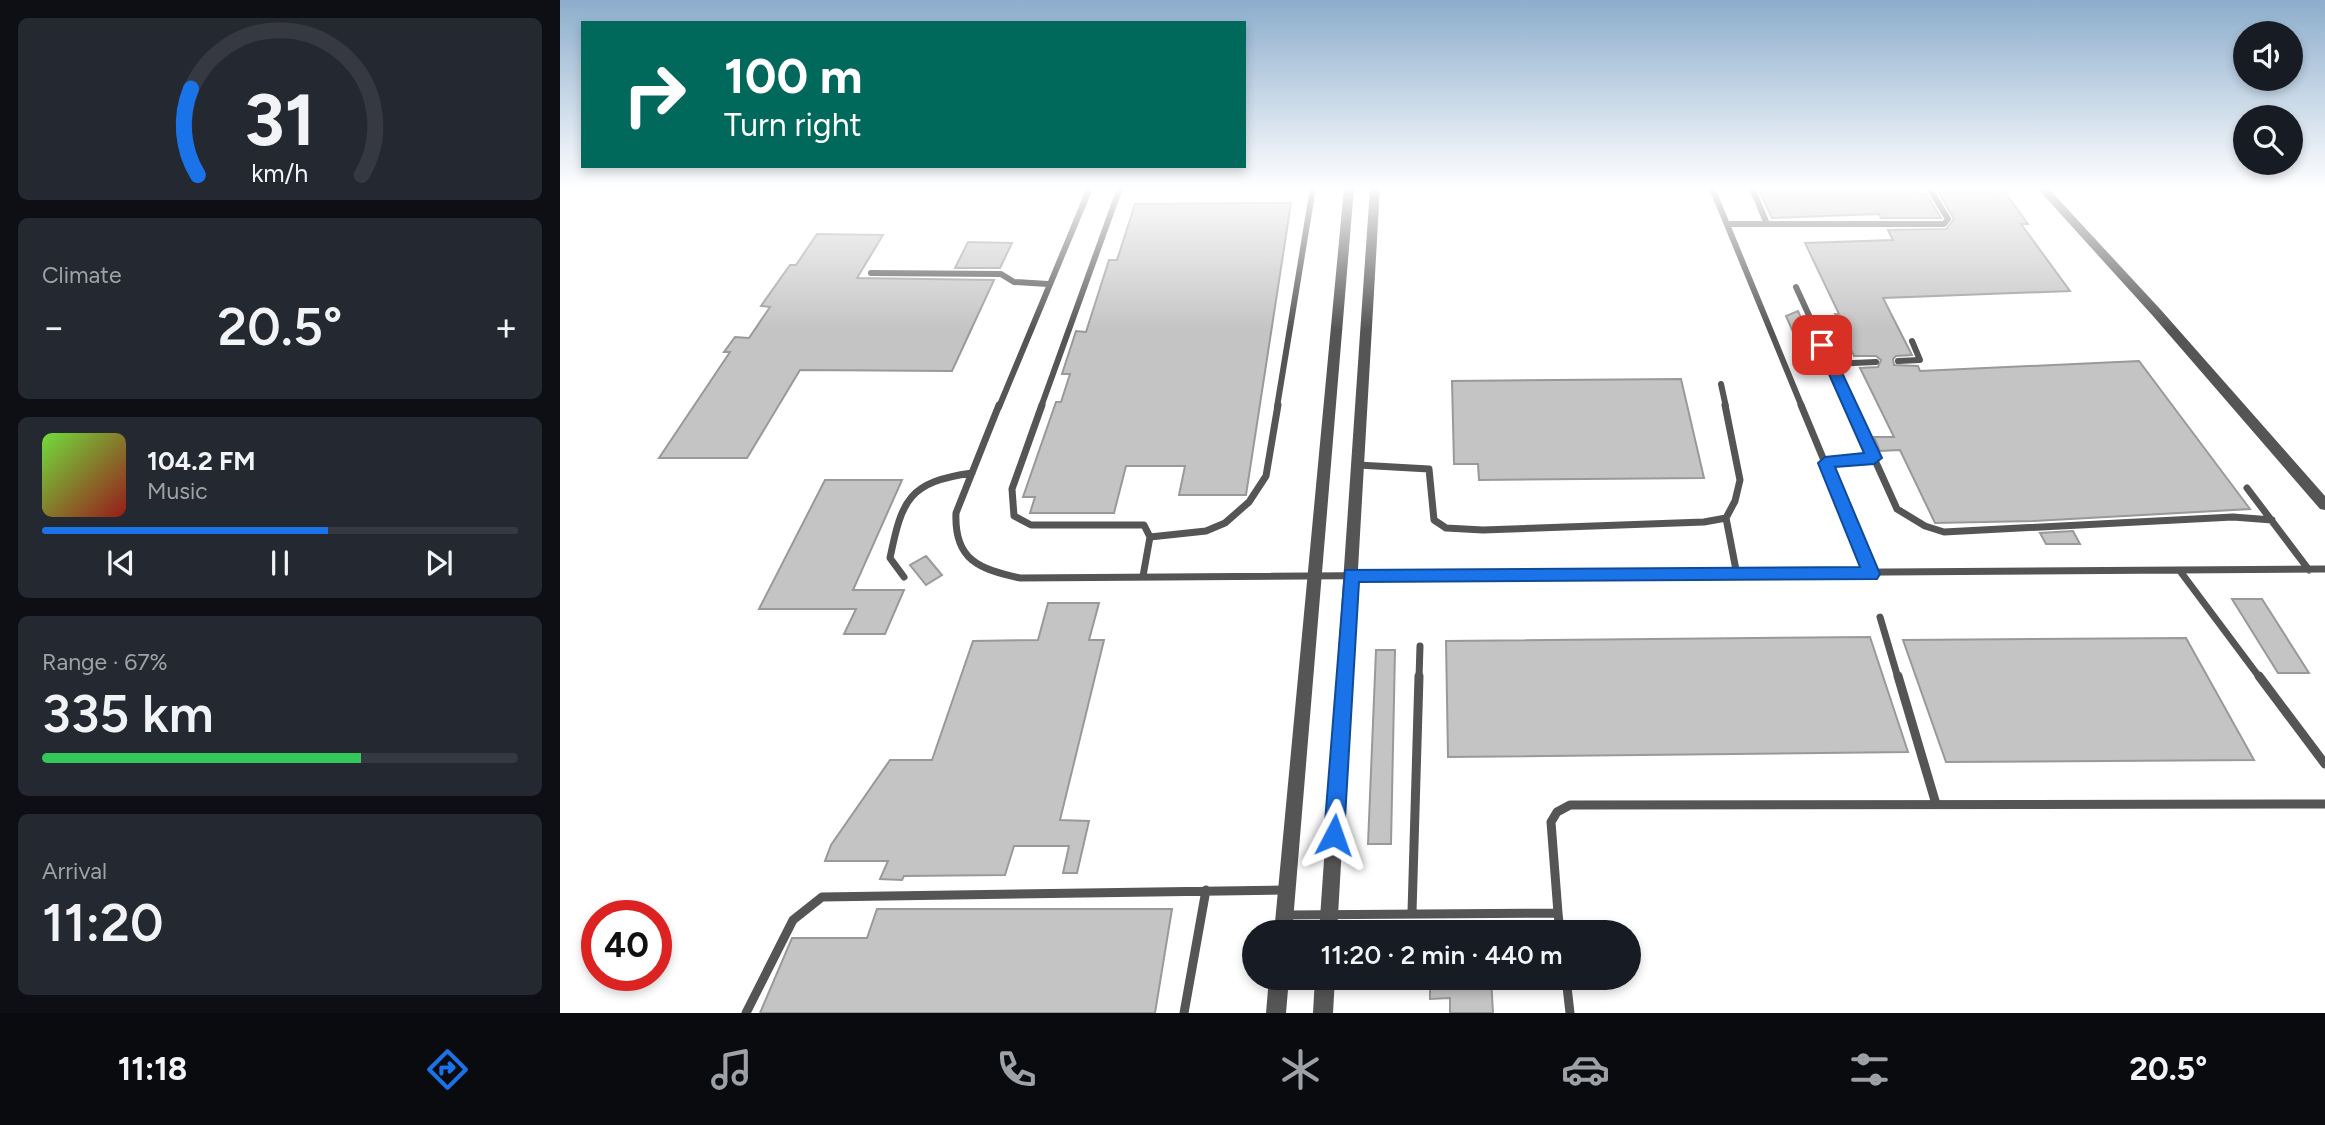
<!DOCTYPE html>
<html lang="en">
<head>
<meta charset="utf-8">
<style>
  :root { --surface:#171b24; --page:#242831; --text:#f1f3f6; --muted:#9ea1a6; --line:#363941; --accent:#1a73e8 }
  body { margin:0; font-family:Figtree,sans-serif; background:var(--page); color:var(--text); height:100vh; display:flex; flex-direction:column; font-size:26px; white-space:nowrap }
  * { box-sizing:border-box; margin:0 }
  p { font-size:23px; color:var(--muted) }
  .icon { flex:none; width:38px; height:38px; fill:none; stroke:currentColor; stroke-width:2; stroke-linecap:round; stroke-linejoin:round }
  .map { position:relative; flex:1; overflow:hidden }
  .details { display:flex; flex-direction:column; gap:18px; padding:18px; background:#0d0f14; width:560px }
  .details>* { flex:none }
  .banner { position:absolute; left:21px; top:21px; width:665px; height:147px; border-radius:0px; box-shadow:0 4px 10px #0003; background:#00695c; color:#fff; overflow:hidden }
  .controls { position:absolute; left:1673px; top:21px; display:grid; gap:14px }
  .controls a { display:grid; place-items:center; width:70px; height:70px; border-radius:50%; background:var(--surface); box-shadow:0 4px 10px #0003; font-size:35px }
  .speed { position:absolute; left:21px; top:900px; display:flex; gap:14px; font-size:35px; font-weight:700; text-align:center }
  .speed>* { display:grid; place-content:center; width:91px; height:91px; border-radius:50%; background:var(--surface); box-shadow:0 4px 10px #0003; line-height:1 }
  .speed .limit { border:10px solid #d22; background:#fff; color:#111 }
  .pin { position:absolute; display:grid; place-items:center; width:60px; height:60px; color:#fff; margin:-30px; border-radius:14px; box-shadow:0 4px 10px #0006 }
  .me { position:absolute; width:77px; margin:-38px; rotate:4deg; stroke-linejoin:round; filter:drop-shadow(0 0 5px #0008) }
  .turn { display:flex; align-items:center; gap:24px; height:147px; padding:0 28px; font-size:32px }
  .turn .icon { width:91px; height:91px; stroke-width:2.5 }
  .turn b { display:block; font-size:49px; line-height:60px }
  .big { font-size:52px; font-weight:600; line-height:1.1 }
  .details .card { flex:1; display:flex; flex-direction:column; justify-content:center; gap:10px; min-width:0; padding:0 24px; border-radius:10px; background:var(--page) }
  .details .dial { align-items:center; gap:0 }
  .dial svg { height:182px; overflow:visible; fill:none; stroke:var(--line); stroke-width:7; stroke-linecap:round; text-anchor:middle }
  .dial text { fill:var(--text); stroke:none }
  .song { display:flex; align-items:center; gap:21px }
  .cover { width:84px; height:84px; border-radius:10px; background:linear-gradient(135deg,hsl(100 70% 55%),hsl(0 70% 35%)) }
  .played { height:7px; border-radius:4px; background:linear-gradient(90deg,var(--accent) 60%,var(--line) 60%) }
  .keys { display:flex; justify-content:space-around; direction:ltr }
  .heat { display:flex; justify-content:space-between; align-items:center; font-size:38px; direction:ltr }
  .charge { height:10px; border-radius:5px; background:linear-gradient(90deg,#34c759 67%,var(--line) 0) }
  .trip { position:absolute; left:682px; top:920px; width:399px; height:70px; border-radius:35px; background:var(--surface); box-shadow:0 4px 10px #0003; font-weight:600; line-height:70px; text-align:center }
  .tabs { display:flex; height:112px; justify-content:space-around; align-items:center; background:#090b0e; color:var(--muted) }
  .tabs .icon { width:49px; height:49px }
  .tabs .on { color:var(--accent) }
  .tabs b { font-size:32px; color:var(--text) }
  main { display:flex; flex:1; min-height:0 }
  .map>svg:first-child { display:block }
</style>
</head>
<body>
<main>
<section class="details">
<div class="card dial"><svg viewBox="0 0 100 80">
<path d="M14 69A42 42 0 1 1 86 69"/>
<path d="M14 69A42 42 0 0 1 11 31" stroke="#1a73e8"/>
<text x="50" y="56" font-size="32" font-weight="700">31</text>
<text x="50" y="72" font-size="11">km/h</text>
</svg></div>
<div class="card"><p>Climate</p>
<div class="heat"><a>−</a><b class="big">20.5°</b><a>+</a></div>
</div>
<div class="card">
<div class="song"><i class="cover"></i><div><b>104.2 FM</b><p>Music</p></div></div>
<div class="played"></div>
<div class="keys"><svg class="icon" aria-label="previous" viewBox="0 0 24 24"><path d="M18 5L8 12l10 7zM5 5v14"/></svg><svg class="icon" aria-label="pause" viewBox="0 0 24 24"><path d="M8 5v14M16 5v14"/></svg><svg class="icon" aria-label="next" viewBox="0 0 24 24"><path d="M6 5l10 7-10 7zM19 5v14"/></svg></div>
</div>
<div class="card"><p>Range · 67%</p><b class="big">335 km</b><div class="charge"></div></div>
<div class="card"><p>Arrival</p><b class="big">11:20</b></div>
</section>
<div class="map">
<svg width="1765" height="1013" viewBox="0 0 1765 1013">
  <rect width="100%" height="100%" fill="#fff"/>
  <path fill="#c4c4c4" stroke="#999" stroke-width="2" d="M1198,188H1354L1358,194H1366L1381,218H1321L1319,214L1212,218Z
    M1444,191L1468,224H1461L1510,291L1323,298L1352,355L1336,356L1333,359L1334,365L1358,366L1360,371L1579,361L1690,509L1474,521L1375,523L1340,450L1320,451L1314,437H1334L1300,368L1318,367L1321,360L1316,356H1294L1275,314H1279L1245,243L1333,240L1328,230L1386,229L1394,219L1379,193Z
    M731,203L686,495H619L625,466H566L554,513H470L475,497H463L496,402H501L510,374H502L516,331L526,332L549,260H557L575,204Z
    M257,234L323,235L297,278L434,280L392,371L240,370L187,458H99L170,352H164L175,337L189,338L210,307L201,306L230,265H236Z
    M408,242L452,243L440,268H395Z
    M1238,311L1259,358L1245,359L1226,316Z
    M1121,379L1144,478L919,480L918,464H894L892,381Z
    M265,480H342L293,590H344L325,634H284L296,609H199Z
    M1513,531L1520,544H1486L1480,533Z
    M366,556L382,575L366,585L350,565Z
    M1672,599H1702L1749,673H1718Z
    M488,603H539L529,640H544L500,820L529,821L517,873H503L509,846H454L445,875L344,876L342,880L320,879L328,861H265L271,845L330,760H372L413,641L478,640Z
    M1310,637L1348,752L888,757L886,641Z
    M1626,638L1694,760L1386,762L1343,640Z
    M816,650H835L831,844H808Z
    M317,909H612L595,1013H200L232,938H307Z
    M870,978H931L933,1013H890V998L870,999Z"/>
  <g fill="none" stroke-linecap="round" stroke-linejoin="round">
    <path stroke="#555" stroke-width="6" d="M1152,188L1242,407
      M1192,188L1207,224
      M1167,224H1384L1388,219L1369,188
      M311,273L441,274L454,282L488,284
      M1236,287L1291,407
      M1338,361L1360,360L1352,341
      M1271,364L1316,362
      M1161,384L1166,407
      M439,407L530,188
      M481,407L560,188
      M717,407L753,188"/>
    <path stroke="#555" stroke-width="7" d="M439,405L396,513C394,560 419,569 460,578L1765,569
      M482,405L452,489L454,516L471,525H584L590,537L583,576
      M1241,405L1311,574
      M1290,405L1337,509L1365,526L1384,532L1673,517L1712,520
      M1265,463L1314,458
      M798,465L869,469L874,520L886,528L923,530L1144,522L1166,518L1175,501L1180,480L1165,405
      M1687,488L1749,570
      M1166,518L1177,575
      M590,537L646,531L665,523L689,502L706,476L718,405
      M1620,571L1700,678
      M344,577L330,558C342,499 349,482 412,473
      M1320,617L1338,678
      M859,678L860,646"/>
    <path stroke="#555" stroke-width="9" d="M1338,676L1376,804
      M1699,676L1765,764
      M852,912L859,676
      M998,913L1000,933
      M727,915L998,913L991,822L997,812L1010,805L1765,804
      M1006,978L1010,1013
      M186,1013L233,920L262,897L726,890
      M624,1013L646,890"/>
    <path fill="#555" fill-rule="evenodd" d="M1477,188H1488L1601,310L1765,496V510L1760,509L1593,316Z"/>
    <path fill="#555" fill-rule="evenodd" d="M784,188H794L732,933H714Z
      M810,188H820L777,933H759Z
      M709,978H729L726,1013H706Z
      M755,978H775L773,1013H753Z"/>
  </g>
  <linearGradient id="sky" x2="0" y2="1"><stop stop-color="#8cadcc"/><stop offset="0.57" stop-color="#fff"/><stop offset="1" stop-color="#fff" stop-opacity="0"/></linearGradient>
  <rect width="1765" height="330" fill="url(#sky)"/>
  <path fill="#1a73e8" stroke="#114b97" stroke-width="2" d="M1262,340L1269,345L1322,458L1314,464L1275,467L1320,574L1317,579L799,582L784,835L781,843L774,845L767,843L764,835L785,570L1300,567L1258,463L1265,457L1304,453L1256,345Z"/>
</svg>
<div class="controls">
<a><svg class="icon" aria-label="sound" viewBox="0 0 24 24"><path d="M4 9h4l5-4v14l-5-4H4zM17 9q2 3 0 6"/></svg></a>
<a><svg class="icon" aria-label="search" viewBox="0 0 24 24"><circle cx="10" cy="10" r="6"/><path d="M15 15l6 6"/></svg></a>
</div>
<div class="speed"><div class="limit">40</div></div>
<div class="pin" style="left:1262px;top:345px;background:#d93025"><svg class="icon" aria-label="arrive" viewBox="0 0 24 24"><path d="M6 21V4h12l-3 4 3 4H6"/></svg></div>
<svg class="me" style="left:774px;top:835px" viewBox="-20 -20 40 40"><path d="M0-17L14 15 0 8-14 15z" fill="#1a73e8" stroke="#fff" stroke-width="4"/></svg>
<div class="trip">11:20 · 2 min · 440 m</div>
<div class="banner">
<div class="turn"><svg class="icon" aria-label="right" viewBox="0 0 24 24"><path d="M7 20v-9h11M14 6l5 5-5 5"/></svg><div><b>100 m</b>Turn right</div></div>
</div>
</div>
</main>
<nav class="tabs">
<b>11:18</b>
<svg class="icon on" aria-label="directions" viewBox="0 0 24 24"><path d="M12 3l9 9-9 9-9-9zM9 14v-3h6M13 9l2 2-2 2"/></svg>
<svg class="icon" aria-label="music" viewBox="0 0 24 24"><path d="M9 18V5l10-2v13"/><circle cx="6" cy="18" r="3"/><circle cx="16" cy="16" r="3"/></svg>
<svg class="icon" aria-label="phone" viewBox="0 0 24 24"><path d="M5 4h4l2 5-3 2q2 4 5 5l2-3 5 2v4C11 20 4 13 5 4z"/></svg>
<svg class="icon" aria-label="climate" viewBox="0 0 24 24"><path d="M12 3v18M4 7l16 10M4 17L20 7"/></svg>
<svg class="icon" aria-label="car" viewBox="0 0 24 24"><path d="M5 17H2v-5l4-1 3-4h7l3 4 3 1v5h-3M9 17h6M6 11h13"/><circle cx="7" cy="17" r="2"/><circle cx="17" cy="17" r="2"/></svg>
<svg class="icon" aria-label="filters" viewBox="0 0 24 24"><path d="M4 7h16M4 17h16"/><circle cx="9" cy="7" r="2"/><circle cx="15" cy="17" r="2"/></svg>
<b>20.5°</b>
</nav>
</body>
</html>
